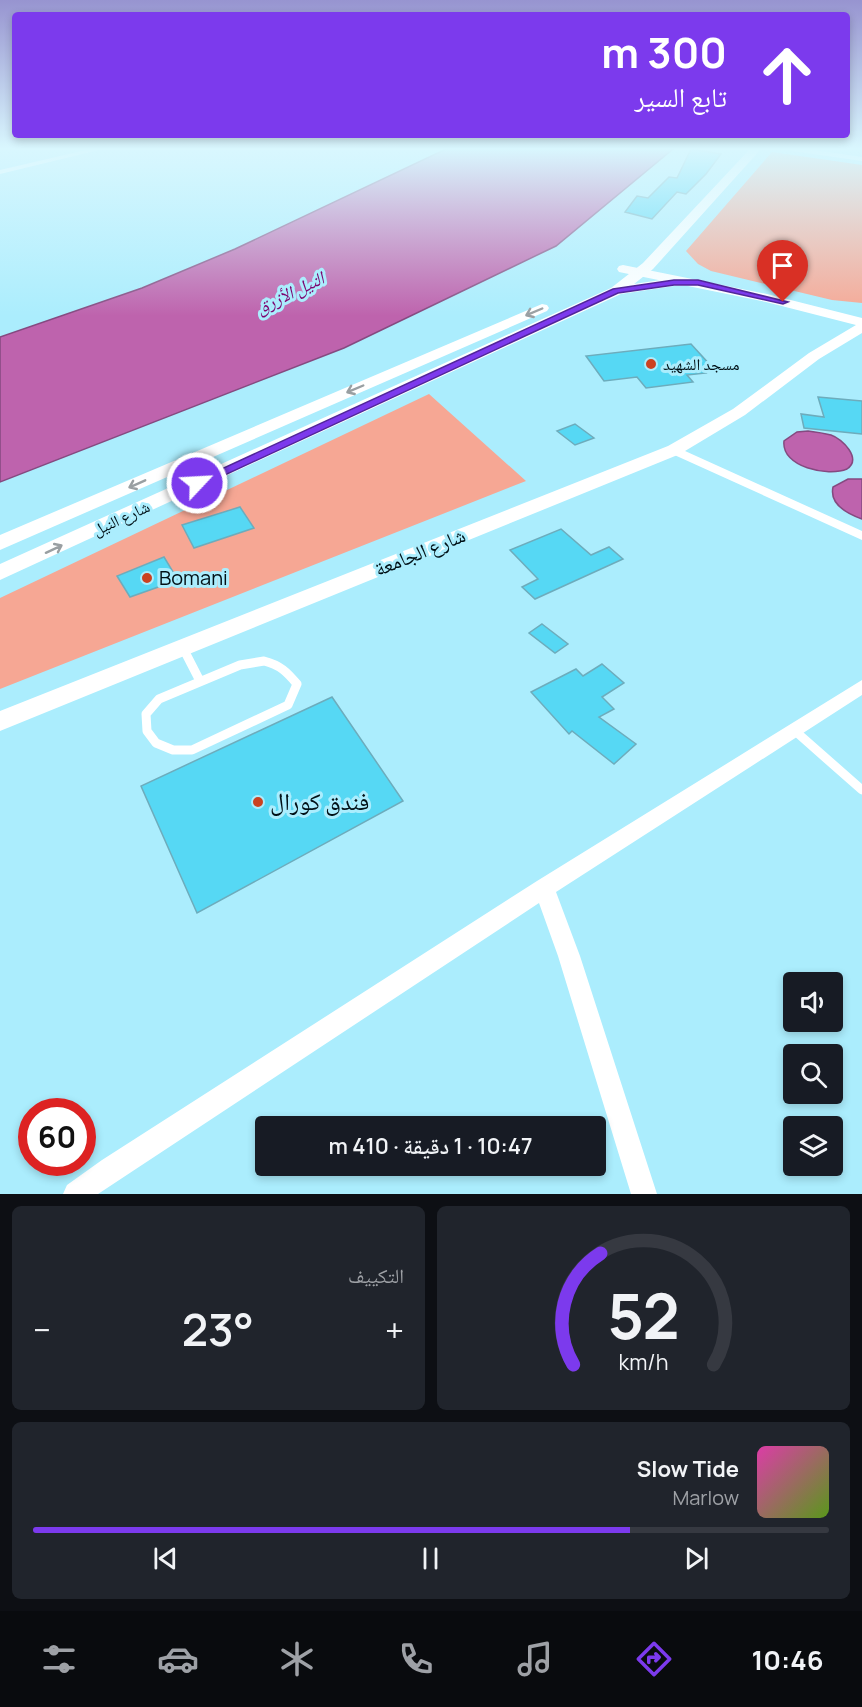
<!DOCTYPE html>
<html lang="ar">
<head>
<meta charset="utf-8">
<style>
  :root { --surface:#171b24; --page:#20242c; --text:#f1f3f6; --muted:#9ea1a6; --line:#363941; --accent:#7c3aed }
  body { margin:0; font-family:Manrope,"Noto Naskh Arabic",sans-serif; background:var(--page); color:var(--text); direction:rtl; height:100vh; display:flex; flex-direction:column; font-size:22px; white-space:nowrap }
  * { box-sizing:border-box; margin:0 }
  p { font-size:20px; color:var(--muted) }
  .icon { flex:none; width:33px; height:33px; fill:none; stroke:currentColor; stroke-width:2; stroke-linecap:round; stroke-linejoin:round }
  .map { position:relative; height:1194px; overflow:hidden; direction:ltr }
  .panel { display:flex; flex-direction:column; gap:12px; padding:12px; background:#0d0f14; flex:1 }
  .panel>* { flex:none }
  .guide { position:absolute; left:12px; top:12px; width:838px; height:126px; border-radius:6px; box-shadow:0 3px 9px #0003; direction:rtl; background:#7c3aed; color:#fff; overflow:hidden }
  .tools { position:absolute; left:783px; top:972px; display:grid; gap:12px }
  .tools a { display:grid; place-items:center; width:60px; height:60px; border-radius:6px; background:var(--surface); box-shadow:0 3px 9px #0003; font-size:30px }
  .speed { position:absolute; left:18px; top:1098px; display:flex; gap:12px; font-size:30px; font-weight:700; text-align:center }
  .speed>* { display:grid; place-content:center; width:78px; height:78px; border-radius:50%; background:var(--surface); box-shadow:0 3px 9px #0003; line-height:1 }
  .speed .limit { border:9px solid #d22; background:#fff; color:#111 }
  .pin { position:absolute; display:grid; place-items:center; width:51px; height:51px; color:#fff; margin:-62px -26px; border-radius:50% 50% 50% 0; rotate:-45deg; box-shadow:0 0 6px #0007 }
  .pin .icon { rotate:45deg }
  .me { position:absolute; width:66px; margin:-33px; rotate:65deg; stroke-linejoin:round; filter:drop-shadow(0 0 4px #0008) }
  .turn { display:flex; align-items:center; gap:21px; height:126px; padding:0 24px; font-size:27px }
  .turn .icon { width:78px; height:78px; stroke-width:2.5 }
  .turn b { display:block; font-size:42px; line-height:51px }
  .big { font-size:45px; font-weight:600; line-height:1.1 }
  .panel .card { flex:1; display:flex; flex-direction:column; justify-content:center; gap:9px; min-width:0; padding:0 21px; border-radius:9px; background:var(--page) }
  .panel .dial { align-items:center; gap:0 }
  .dial svg { height:156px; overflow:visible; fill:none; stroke:var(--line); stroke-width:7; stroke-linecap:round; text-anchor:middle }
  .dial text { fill:var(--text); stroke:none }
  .song { display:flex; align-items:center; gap:18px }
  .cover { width:72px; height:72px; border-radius:9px; background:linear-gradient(135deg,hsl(320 70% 55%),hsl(90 70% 35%)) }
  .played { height:6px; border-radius:3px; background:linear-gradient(90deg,var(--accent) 75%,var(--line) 75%) }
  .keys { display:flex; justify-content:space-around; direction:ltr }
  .heat { display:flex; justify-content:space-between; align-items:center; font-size:33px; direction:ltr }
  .panel .tiles { flex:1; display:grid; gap:12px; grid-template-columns:1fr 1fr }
  .card:last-child { grid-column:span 2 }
  .trip { position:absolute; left:255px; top:1116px; width:351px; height:60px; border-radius:6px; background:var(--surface); box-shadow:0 3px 9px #0003; font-weight:600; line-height:60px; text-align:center; direction:rtl }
  .tabs { display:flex; height:96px; justify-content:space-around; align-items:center; background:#090b0e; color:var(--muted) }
  .tabs .icon { width:42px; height:42px }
  .tabs .active { color:var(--accent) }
  .tabs b { font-size:27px; color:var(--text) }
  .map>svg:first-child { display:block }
</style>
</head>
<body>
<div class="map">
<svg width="862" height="1194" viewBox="0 0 862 1194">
  <rect width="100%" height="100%" fill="#abedfd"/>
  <path fill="#f6a794" d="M772,152L862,165V303L832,300L711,271L698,264L686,251Z
    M429,394L526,481L0,689V598Z"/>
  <path fill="#be63ad" stroke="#854a80" stroke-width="1.5" d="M446,149H673L556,246L344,348L0,482V337L142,288L235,249Z
    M808,431C816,432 823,433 831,435C843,439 862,459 847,469C828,477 781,467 784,441L797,432Z
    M848,479H862V519C848,514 829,505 833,487Z"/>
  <path fill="#56d8f4" stroke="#6dacbc" stroke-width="1.5" d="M691,149L721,154L706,174L686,194L677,192L652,219L625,212L637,196L648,198L669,177L677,178Z
    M691,344L712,367L702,368L706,373L687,375L693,382L646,388L637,377L604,381L586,356Z
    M818,397L862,401V434L804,428L801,414L824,417Z
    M575,424L594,438L575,445L557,431Z
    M240,507L254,528L194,548L182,525Z
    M561,529L591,555L609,547L623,559L535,599L522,587L538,579L510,550Z
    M164,557L178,580L130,597L117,576Z
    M542,624L568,644L555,653L529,633Z
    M602,664L624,683L602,697L614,709L599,717L636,744L614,764L572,731L569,734L531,692L576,669L583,676Z
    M332,697L403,801L197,913L141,786Z"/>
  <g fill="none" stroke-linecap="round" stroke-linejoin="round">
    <path stroke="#fff" stroke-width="4" d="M793,149L862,159"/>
    <path stroke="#fff" stroke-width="9" d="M183,648L200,681
      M264,661C280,665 287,672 297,684L288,705L192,750H173L156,743L147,731L146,714L159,699L240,665Z
      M794,730L862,790"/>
    <path fill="#fff" fill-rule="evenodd" d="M90,149H103L0,174V170Z
      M674,446L862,531V540L670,453L668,450Z
      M862,680V695L556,892L580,956L657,1194H631L558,956L539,903L98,1194H63L67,1185L102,1160L537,881Z"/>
    <path fill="#fff" fill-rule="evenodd" d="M623,265L767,294L862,318V333L819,359L745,415L680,454L0,731V711L668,446L733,409L809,353L856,325L766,302L619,272L617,269L619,266Z"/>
    <path fill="#fff" fill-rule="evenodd" d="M750,149H761L653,269L634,284L674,278L702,280L704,283L702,286H674L621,294L0,580V564L611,288L643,263Z
      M542,304L547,305L549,308L547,311L0,550V535Z"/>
  </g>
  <defs><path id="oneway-shaft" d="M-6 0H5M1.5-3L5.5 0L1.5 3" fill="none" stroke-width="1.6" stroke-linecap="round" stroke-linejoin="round" transform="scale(1.5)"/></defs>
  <g stroke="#999fa2">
    <use href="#oneway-shaft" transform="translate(534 312) rotate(157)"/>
    <use href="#oneway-shaft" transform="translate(355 389) rotate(157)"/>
    <use href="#oneway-shaft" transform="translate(137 484) rotate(156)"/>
    <use href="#oneway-shaft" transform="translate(54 549) rotate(-25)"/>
  </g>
  <linearGradient id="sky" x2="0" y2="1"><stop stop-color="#9794d0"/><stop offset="0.47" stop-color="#d9f7fe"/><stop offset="1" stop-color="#d9f7fe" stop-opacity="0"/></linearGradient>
  <rect width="862" height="316" fill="url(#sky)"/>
  <path fill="#7c3aed" stroke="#51269a" stroke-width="1.5" d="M674,280H698L788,302L783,304L698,285H674L618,293L201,486L197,487L191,483L613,289Z"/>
  <g fill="#cb4120" stroke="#abedfd" stroke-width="2">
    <circle cx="651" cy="364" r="6"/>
    <circle cx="147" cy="578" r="6"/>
    <circle cx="258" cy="802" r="6"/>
  </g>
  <g text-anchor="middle" stroke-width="6" stroke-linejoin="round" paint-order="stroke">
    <g font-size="16" fill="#001016" stroke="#abedfd" text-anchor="start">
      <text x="663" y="370">مسجد الشهيد</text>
    </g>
    <g font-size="16" fill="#001016" stroke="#abedfd">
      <text transform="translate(121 518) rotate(-25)" y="6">شارع النيل</text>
    </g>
    <g font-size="18" font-style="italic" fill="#7d056f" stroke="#abedfd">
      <text transform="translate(290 293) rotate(-26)" y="6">النيل الأزرق</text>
    </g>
    <g font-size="20" fill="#001016" stroke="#abedfd">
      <text transform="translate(420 552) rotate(-22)" y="7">شارع الجامعة</text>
    </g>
    <g font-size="20" fill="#001016" stroke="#abedfd" text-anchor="start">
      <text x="159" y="585">Bomani</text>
    </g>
    <g font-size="24" fill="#001016" stroke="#abedfd" text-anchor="start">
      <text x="270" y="810">فندق كورال</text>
    </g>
  </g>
</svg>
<div class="tools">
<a><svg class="icon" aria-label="sound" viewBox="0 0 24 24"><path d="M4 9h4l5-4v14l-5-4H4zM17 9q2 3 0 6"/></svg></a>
<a><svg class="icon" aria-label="search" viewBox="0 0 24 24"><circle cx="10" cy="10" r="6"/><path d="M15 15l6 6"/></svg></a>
<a><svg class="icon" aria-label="layers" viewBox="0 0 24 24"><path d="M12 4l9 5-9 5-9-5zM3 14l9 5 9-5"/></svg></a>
</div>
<div class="speed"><div class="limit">60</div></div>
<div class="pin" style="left:783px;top:302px;background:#d93025"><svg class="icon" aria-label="arrive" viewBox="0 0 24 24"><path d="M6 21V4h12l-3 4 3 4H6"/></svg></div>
<svg class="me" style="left:197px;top:483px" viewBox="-20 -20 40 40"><circle r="17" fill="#7c3aed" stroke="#fff" stroke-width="3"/><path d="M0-11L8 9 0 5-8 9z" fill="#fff"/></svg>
<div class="trip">10:47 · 1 دقيقة · 410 m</div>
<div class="guide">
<div class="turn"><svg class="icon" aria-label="ahead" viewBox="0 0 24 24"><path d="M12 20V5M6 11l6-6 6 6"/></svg><div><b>300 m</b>تابع السير</div></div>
</div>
</div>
<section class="panel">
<div class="tiles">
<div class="card dial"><svg viewBox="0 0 100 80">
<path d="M14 69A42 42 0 1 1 86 69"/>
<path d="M14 69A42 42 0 0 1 28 12" stroke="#7c3aed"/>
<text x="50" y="56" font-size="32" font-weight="700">52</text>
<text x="50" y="72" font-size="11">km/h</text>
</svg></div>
<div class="card"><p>التكييف</p>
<div class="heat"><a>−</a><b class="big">23°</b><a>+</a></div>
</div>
<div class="card">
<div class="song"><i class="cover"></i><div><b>Slow Tide</b><p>Marlow</p></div></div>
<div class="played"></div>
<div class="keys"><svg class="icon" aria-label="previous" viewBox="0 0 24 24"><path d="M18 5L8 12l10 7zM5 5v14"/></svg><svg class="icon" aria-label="pause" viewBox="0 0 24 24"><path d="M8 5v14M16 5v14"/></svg><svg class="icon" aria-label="next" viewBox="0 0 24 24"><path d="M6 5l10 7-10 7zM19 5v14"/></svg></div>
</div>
</div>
</section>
<nav class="tabs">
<b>10:46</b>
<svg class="icon active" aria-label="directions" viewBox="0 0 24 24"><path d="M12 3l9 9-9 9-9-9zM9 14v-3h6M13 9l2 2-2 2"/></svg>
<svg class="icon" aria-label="music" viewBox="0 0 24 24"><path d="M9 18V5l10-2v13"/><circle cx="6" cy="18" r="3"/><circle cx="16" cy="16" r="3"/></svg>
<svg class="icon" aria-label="phone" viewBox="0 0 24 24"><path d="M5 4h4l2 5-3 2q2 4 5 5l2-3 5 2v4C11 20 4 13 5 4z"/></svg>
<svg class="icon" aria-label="climate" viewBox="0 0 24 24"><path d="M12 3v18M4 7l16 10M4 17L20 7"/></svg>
<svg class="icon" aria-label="car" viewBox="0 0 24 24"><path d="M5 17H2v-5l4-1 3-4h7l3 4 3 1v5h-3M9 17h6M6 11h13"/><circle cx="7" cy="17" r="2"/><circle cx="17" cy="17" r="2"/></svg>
<svg class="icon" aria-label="filters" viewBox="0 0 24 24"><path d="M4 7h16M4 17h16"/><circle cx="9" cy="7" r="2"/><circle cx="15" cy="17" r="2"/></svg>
</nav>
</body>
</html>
